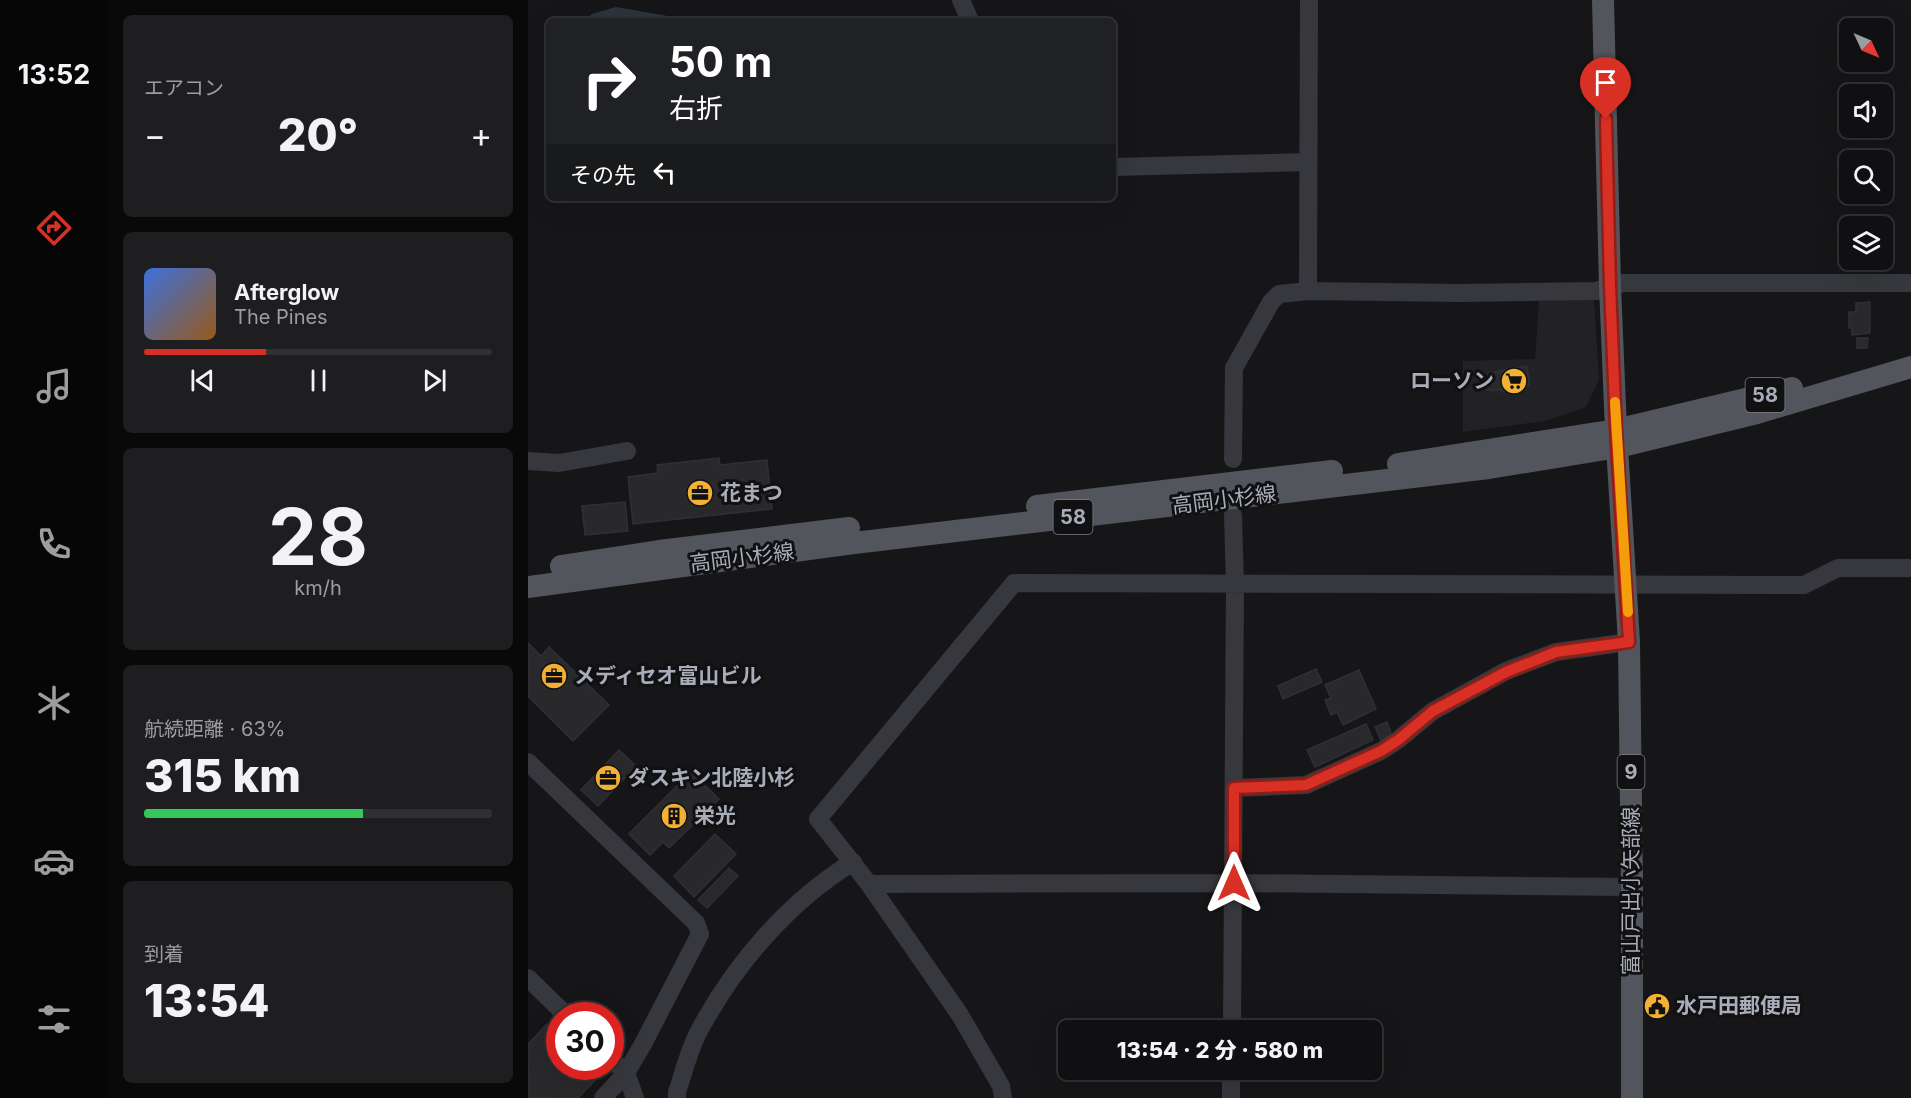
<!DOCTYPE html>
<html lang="ja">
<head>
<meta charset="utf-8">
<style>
  :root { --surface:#101012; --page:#1e1e20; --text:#f1f3f6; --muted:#9c9d9f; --line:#303032; --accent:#d93025 }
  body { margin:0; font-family:Inter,"Noto Sans JP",sans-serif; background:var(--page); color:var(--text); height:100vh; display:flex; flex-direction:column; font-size:22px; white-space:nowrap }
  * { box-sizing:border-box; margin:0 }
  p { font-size:20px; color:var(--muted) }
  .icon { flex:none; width:33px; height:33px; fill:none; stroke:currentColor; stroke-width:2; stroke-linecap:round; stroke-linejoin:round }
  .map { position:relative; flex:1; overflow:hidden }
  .panel { display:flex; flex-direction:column; gap:15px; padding:15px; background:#09090a; width:420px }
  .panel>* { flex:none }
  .top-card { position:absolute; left:18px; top:18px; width:570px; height:183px; border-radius:9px; box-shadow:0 6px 24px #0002,0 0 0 2px var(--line); background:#202124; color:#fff; overflow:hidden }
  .needle { width:39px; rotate:134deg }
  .controls { position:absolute; left:1311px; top:18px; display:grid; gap:12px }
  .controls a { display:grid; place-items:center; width:54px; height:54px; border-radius:9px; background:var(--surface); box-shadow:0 6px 24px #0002,0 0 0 2px var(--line); font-size:30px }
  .speed { position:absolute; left:18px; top:1002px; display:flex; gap:12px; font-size:30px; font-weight:700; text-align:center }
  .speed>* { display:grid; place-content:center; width:78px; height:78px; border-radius:50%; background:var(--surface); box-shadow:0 6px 24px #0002,0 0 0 2px var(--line); line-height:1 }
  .speed .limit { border:9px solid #d22; background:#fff; color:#111 }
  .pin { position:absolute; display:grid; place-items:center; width:51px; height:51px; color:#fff; margin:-62px -26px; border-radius:50% 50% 50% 0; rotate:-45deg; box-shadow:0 0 6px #0007 }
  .pin .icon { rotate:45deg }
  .me { position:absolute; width:66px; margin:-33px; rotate:0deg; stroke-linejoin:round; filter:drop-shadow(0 0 4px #0008) }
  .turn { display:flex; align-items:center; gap:21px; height:126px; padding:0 24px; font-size:27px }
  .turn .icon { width:78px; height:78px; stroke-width:2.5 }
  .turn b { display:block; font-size:42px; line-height:51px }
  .then { display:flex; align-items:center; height:57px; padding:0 24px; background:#0003; gap:12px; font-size:22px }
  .big { font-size:45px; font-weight:800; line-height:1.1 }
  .panel .card { flex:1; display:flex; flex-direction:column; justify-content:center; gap:9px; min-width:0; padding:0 21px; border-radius:9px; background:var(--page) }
  .panel .dial { align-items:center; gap:0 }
  .dial b { font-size:78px; line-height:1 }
  .song { display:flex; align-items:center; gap:18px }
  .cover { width:72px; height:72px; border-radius:9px; background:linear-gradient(135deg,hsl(220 70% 55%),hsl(30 70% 35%)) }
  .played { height:6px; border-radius:3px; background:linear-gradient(90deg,var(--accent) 35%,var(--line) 35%) }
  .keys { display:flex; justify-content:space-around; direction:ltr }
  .heat { display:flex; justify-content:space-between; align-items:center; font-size:33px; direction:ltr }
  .charge { height:9px; border-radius:4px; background:linear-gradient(90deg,#34c759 63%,var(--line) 0) }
  .trip { position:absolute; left:530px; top:1020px; width:324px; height:60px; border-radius:9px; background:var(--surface); box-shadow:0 6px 24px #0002,0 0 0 2px var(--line); font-weight:800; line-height:60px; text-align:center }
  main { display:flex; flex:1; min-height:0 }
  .menu { display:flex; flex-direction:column; width:108px; justify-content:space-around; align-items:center; background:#060607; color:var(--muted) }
  .menu .icon { width:42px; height:42px }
  .menu .selected { color:var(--accent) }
  .menu b { font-size:27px; color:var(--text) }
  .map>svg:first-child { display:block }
</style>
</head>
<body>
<main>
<nav class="menu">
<b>13:52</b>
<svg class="icon selected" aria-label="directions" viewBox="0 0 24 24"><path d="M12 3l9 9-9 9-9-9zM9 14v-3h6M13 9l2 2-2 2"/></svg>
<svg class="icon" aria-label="music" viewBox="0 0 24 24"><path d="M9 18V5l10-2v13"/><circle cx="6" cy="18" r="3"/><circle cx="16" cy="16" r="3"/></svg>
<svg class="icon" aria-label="phone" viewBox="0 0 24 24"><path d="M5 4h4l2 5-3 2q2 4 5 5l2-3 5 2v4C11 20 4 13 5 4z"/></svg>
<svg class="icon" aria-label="climate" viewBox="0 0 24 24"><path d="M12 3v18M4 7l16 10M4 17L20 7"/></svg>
<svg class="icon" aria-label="car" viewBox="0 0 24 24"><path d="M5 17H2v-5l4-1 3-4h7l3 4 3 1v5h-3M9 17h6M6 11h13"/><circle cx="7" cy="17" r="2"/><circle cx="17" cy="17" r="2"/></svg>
<svg class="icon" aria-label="filters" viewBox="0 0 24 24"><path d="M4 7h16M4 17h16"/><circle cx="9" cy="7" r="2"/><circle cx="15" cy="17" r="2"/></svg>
</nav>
<section class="panel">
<div class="card"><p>エアコン</p>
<div class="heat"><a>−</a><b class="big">20°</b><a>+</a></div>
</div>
<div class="card">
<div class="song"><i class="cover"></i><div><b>Afterglow</b><p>The Pines</p></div></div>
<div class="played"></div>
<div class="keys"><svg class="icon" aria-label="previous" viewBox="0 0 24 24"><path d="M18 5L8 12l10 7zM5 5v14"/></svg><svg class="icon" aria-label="pause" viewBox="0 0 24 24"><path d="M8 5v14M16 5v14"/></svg><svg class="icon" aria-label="next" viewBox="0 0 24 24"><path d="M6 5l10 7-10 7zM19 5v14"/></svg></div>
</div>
<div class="card dial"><b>28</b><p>km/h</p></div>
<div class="card"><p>航続距離 · 63%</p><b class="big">315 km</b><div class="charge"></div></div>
<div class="card"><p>到着</p><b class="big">13:54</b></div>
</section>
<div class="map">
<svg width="1383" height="1098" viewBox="0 0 1383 1098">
  <rect width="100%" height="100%" fill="#161618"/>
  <path fill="#222225" d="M1066,299L1071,380L1058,407L1017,421L935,432V361L1007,359L1011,301Z"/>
  <path fill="#2c353c" d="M88,7L151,18L153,21H57L64,14Z"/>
  <path fill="#29292c" stroke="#303034" stroke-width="1.5" d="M1342,302V333L1324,335V328H1321V312H1328V303Z
    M1329,338H1340L1339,348H1329Z
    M999,366L1002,386L973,392V389L963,391V389L959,390L957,380L961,379L960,373Z
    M191,458L192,465L239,460L244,509L105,524L100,477L130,473L129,465Z
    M97,502L100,531L57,535L54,506Z
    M0,643L13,656L21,647L81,705L45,741L0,696Z
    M788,669L794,682L755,699L750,686Z
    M831,670L848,709L815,725L809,712L803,715L797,700L803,698L797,685Z
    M859,722L864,736L853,740L847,727Z
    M838,724L845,740L787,767L779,750Z
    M91,750L108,766L70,806L53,790Z
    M163,772L191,799L141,848L135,842L122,855L101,834Z
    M187,834L208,854L166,897L146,876Z
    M201,868L210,876L179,908L170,900Z
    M19,1024L32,1037V1066H63L72,1075L50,1098H0V1044Z"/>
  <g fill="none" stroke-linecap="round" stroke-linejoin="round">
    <path stroke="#37383d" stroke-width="18" d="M433,0L442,21
      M585,167L780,162
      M780,291L781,0
      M705,459L706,368L743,302L751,294L780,291L932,293L1068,291L1095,283H1383
      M0,461L31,463L99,451
      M0,762L168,923L172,934L115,1044L98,1073L75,1098
      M706,788L778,785L853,751L870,740L905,711L978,671L1028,652L1101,642
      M341,884L706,883L1104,887
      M0,978L39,1016
      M704,1030L707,584L705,515
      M82,1058L98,1073L107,1098
      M149,1098V1092C156,1072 161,1049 171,1031C207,964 260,902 325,862
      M475,1098L473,1086L432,1015L341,884L290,819L486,583L1276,585L1310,568H1383
      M703,1098V1070"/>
    <path stroke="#53555c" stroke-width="22" d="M1075,0L1082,286L1088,430L1101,642L1104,887V1098
      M870,464L1088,430L1264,388
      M509,506L804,471
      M33,566L131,551L321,528
      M0,587L326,543L961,468L1090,447L1229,413L1383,367"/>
  </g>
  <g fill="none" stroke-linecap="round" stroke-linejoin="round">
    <defs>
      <path id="route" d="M706,883V788L778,785L853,751L870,740L905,711L978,672L1028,652L1101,642L1088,430L1082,286L1078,119"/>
    </defs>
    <use href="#route" stroke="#8d1f18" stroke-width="15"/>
    <use href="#route" stroke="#d93025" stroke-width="10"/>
    <path stroke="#f59e0b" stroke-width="10" d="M1087,402L1100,612"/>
  </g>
  <defs>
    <symbol id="supermarket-disc" viewBox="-11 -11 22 22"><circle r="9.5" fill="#f2b134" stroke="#111113"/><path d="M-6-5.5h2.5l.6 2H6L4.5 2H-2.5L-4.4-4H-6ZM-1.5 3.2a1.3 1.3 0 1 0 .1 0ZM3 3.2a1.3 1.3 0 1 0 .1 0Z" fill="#111"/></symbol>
    <symbol id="office-disc" viewBox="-11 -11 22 22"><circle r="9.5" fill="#f2b134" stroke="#111113"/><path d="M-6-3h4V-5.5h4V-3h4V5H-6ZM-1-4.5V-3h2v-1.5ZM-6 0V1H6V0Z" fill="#111"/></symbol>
    <symbol id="building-disc" viewBox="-11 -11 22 22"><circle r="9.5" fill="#f2b134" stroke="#111113"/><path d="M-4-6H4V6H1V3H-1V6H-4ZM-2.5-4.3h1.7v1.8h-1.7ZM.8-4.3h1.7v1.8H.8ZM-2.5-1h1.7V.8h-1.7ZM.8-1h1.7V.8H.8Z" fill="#111"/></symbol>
    <symbol id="civic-disc" viewBox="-11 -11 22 22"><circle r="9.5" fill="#f2b134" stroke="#111113"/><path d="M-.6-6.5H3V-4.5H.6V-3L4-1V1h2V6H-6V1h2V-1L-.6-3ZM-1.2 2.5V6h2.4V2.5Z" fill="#111"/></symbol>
  </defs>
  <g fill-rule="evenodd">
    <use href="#supermarket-disc" x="971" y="366" width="30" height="30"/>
    <use href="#office-disc" x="157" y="478" width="30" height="30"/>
    <use href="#office-disc" x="11" y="661" width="30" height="30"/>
    <use href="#office-disc" x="65" y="763" width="30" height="30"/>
    <use href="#building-disc" x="131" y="801" width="30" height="30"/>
    <use href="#civic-disc" x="1114" y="991" width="30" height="30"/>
  </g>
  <g text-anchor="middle" stroke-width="6" stroke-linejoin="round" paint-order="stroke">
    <g fill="#111113" stroke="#7b7e86" stroke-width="1.5">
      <rect x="1217.5" y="378" width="39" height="34" rx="4.5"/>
      <rect x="525.5" y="500" width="39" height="34" rx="4.5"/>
      <rect x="1089.5" y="755" width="27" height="34" rx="4.5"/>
    </g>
    <g font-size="20" font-weight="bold" fill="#a8adb8">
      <text x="1237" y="402">58</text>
      <text x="545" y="524">58</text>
      <text x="1103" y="779">9</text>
    </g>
    <g font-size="21" font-weight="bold" fill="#a8adb8" stroke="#111113" text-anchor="start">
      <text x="966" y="388" text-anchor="end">ローソン</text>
      <text x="192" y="500">花まつ</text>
      <text x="46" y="683">メディセオ富山ビル</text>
      <text x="100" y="785">ダスキン北陸小杉</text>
      <text x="166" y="823">栄光</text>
      <text x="1148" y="1013">水戸田郵便局</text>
    </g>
    <g font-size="21" fill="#a8adb8" stroke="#111113">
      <text transform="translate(696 500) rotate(-7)" y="7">高岡小杉線</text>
      <text transform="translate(214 558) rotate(-7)" y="7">高岡小杉線</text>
      <text transform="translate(1103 891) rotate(-90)" y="7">富山戸出小矢部線</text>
    </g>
  </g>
</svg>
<div class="controls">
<a><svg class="needle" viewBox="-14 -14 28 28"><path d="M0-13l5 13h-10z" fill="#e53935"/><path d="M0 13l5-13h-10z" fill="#9c9d9f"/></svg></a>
<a><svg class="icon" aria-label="sound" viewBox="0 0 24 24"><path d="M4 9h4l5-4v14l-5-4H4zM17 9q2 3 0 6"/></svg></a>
<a><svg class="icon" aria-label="search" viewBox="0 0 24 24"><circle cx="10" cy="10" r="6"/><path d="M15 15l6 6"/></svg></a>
<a><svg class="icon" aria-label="layers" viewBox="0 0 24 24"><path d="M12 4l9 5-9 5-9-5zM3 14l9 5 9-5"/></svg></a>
</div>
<div class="speed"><div class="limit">30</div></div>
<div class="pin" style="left:1078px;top:119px;background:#d93025"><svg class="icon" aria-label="arrive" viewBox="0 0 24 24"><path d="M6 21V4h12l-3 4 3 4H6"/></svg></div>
<svg class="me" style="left:706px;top:883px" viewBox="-20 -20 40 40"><path d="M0-17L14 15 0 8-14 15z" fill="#d93025" stroke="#fff" stroke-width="4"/></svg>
<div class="trip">13:54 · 2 分 · 580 m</div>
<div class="top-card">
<div class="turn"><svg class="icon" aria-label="right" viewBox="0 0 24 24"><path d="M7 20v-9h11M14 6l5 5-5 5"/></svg><div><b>50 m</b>右折</div></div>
<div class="then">その先<svg class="icon" aria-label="left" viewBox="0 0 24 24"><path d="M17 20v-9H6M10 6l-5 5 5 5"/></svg></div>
</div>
</div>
</main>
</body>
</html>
